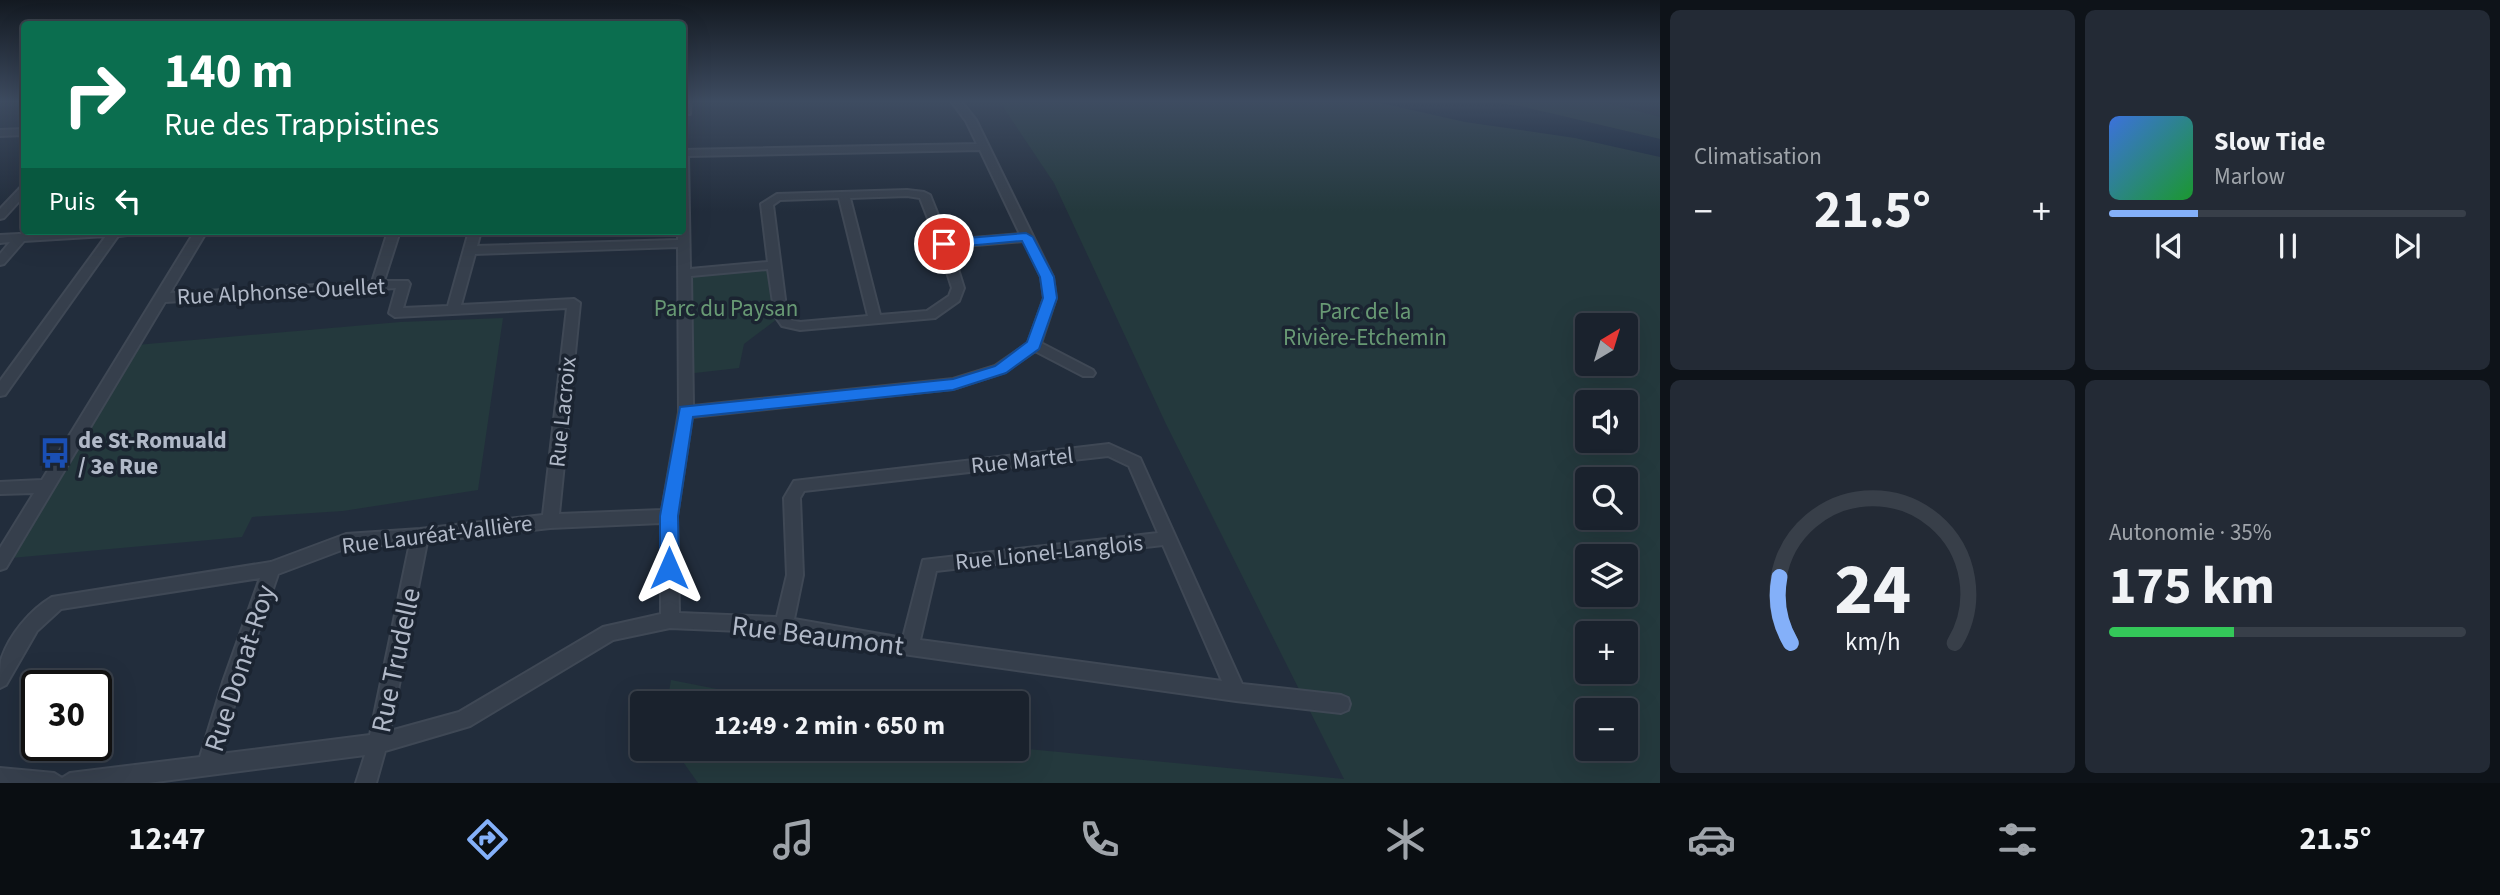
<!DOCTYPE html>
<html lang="fr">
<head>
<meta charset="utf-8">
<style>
  :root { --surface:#1a222d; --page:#232a35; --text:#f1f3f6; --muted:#9fa4aa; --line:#383f49; --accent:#84b0f9 }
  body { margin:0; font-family:"Source Sans 3",sans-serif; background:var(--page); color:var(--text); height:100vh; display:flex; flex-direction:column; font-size:26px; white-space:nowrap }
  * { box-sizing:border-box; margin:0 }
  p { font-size:23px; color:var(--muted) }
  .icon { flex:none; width:38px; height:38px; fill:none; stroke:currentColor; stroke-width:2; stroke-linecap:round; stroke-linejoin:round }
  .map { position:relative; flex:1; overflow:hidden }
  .drawer { display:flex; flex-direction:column; gap:10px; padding:10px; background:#0e1319; width:840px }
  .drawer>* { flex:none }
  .guide { position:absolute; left:21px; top:21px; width:665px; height:214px; border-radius:7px; box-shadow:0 7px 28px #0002,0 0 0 2px var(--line); background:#0b6e4f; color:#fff; overflow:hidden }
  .needle { width:46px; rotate:38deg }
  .tools { position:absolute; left:1575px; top:313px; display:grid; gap:14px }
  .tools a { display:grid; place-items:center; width:63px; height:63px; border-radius:7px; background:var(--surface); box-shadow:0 7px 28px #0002,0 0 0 2px var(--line); font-size:35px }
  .speed { position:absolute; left:21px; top:670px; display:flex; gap:14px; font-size:35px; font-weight:700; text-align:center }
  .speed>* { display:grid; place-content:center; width:91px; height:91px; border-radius:50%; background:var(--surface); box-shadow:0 7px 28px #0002,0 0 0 2px var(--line); line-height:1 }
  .speed .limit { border:4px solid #111; border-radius:10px; background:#fff; color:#111 }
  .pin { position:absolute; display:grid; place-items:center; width:60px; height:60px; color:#fff; margin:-30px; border:4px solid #fff; border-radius:50%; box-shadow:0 2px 7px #0007 }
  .me { position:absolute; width:77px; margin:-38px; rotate:0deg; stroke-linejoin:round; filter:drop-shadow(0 0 5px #0008) }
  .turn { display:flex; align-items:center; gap:24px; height:147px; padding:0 28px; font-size:32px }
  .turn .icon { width:91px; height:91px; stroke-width:2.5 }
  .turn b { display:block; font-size:49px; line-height:60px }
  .then { display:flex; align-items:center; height:66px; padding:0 28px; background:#0003; gap:14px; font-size:26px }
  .big { font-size:52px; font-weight:700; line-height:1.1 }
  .drawer .widget { flex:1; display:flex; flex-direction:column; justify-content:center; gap:10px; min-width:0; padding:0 24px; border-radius:10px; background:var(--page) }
  .drawer .dial { align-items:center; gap:0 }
  .dial svg { height:182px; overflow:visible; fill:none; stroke:var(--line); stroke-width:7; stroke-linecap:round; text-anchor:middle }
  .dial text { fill:var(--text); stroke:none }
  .song { display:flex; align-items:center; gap:21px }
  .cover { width:84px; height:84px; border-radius:10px; background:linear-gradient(135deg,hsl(220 70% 55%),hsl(130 70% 35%)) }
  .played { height:7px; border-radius:4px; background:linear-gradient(90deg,var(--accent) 25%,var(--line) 25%) }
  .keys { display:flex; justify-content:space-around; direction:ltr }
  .heat { display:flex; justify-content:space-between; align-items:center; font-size:38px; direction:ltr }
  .charge { height:10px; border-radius:5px; background:linear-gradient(90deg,#34c759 35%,var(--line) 0) }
  .drawer .tiles { flex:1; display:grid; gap:10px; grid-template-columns:repeat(2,1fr) }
  .trip { position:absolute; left:630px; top:691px; width:399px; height:70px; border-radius:7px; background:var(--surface); box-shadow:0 7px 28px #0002,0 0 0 2px var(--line); font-weight:700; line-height:70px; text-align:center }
  .tabs { display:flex; height:112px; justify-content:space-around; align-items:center; background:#0a0e12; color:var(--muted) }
  .tabs .icon { width:49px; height:49px }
  .tabs .current { color:var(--accent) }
  .tabs b { font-size:32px; color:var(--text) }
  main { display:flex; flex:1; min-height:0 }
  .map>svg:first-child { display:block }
</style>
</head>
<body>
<main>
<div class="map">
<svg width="1660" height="783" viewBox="0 0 1660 783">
  <rect width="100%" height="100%" fill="#222d3c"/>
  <path fill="#24393d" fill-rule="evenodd" d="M999,101H1420L1660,149V783H698L674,749L1017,748L1344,779L1166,424L1054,183ZM1587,326H1626V364H1587ZM1587,402H1626V441H1587ZM1587,480H1626V518H1587ZM1587,556H1626V595H1587ZM1587,634H1626V672H1587ZM1587,710H1626V749H1587Z
    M1481,101H1599L1660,117V139L1520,106Z
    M774,265L781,316L744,344L739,368L686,374V273Z
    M503,318L478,490L343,511L252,517L242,537L11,558L136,345L400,322Z
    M671,680L788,703H667Z"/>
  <path fill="#152439" d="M1372,101H1481L1520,106L1660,139V157L1575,138L1465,122Z"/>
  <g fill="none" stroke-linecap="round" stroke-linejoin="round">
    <defs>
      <path id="minor" d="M682,101H691L690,114L682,113Z
        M951,101H961L976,120L1053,277L1056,298L1041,343L1093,370L1095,373L1093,376H1083L1035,351L1005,372L953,389L692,417L677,516L679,613L777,617L787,575L784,498L794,481L1109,444L1140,458L1242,684L1341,695L1348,698L1350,704L1348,710L1341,713L1236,701L910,655L784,633L670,628L613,640L470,726L385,751L376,783H356L365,755L148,783H0V768L54,773L62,778L70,773L200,757L223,682L260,578L61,609L37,631L6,685L0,688C0,679 0,668 1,660C9,635 30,610 52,597L271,562L346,534L420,529L543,515L567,308L395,317L389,313L396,288L165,302L6,568L0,570V548L34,493L0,494V482L42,480L195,231H207L170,293L372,282L388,231H400L384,281H408L410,284L403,308L448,306L469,231H481L477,246L678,240V231H682V150L977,144L966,121ZM980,150L1020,234L948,240L930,195L924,192L907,190L777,194L761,204L768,262L690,269L688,156ZM907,196L920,198L938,244L952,288L949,296L927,311L880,315L850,198ZM839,198L868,316L800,322L791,320L787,315L773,205L780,200ZM1024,241L1041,277L1044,298L1028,343L995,366L953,379L693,406L691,276L768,269L775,316L782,326L800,330L935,318L959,301L964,288L951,247ZM678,247L679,412L662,510L559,514L580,303L574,299L461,305L475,254ZM1108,456L1129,466L1158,533L923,560L903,638L794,619L803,575L800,498L804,491ZM661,523V614L603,627L459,712L390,731L427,542L550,528ZM410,543L370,735L220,754L241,682L278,574L347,548ZM1163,545L1222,681L920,640L936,571Z
        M24,129V135L0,136V130Z
        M24,187V196L4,218L0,219V209L20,188Z
        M76,231H142L136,234L118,236L5,395L0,396V381L106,236L24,241L4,264L0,265V254L10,242L0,243V235Z"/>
    </defs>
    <use href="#minor" stroke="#3f4855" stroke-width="4"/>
    <use href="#minor" fill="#363f4c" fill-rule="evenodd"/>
  </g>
  <linearGradient id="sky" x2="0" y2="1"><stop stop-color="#131921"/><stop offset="0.48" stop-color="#3e4c61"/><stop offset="1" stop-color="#3e4c61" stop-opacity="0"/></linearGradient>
  <rect width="1660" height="211" fill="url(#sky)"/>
  <path fill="#1a73e8" stroke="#114b97" stroke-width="2" d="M1026,233L1033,237L1054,277L1057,298L1039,349L1006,373L953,390L693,417L678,516L679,568L676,574L669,576L663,574L660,568V516L680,407L953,379L995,366L1027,342L1043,298L1040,277L1022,241L944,248L938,244L944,240Z"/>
  <defs>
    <symbol id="bus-bare" viewBox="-9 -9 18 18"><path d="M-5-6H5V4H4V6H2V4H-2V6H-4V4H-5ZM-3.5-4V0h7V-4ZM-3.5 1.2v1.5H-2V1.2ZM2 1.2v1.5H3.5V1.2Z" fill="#1a4fb4" stroke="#1b2431" stroke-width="2.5" paint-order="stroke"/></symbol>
  </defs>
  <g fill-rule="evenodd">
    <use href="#bus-bare" x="33" y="431" width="44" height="44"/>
  </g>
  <g text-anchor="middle" stroke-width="7" stroke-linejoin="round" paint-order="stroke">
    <g font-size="23" fill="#b1b9c8" stroke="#1b2431">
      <text transform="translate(281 291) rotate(-3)" y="8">Rue Alphonse-Ouellet</text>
      <text transform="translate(562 412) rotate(-84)" y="8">Rue Lacroix</text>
      <text transform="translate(1022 460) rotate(-6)" y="8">Rue Martel</text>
      <text transform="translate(437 534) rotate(-7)" y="8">Rue Lauréat-Vallière</text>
      <text transform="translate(1049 552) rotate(-6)" y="8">Rue Lionel-Langlois</text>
    </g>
    <g font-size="23" fill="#689974" stroke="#1b2431">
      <text x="726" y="316">Parc du Paysan</text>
      <text x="1365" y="319">Parc de la<tspan x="1365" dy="26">Rivière-Etchemin</tspan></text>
    </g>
    <g font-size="23" font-weight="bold" fill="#b1b9c8" stroke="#1b2431" text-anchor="start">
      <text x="78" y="448">de St-Romuald<tspan x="78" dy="26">/ 3e Rue</tspan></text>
    </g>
    <g font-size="28" fill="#b1b9c8" stroke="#1b2431">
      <text transform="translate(818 635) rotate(7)" y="10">Rue Beaumont</text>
      <text transform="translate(395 660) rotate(-78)" y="10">Rue Trudelle</text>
      <text transform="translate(239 668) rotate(-72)" y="10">Rue Donat-Roy</text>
    </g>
  </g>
</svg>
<div class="tools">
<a><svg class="needle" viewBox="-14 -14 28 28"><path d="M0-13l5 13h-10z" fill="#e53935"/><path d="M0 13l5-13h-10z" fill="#9fa4aa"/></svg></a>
<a><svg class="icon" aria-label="sound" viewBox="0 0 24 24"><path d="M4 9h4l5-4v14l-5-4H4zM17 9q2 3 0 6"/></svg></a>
<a><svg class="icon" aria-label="search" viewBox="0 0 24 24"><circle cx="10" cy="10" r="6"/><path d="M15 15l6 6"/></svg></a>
<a><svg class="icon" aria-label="layers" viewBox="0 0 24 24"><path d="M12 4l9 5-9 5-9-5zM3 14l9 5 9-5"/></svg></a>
<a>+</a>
<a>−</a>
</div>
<div class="speed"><div class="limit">30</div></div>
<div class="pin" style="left:944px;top:244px;background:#d93025"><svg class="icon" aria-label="arrive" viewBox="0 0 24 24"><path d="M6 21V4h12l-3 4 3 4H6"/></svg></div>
<svg class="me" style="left:669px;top:568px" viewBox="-20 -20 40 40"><path d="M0-17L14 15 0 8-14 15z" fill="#1a73e8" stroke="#fff" stroke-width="4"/></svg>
<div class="trip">12:49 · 2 min · 650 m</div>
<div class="guide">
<div class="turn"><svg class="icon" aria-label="right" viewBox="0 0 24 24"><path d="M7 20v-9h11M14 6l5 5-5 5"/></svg><div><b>140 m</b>Rue des Trappistines</div></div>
<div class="then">Puis<svg class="icon" aria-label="left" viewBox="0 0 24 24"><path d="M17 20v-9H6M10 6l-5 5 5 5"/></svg></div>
</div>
</div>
<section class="drawer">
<div class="tiles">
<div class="widget"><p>Climatisation</p>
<div class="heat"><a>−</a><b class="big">21.5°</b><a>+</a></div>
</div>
<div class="widget">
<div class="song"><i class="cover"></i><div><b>Slow Tide</b><p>Marlow</p></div></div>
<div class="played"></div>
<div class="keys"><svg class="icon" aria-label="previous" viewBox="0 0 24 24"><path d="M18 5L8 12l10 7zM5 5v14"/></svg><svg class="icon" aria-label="pause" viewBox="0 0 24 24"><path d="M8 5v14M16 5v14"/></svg><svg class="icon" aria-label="next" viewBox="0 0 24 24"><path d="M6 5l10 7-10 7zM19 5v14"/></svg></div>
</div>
<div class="widget dial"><svg viewBox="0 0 100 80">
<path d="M14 69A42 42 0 1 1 86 69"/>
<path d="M14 69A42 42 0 0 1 9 40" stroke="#84b0f9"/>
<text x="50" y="56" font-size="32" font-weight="700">24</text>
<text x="50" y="72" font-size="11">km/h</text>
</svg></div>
<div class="widget"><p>Autonomie · 35%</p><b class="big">175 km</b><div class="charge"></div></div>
</div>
</section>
</main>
<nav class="tabs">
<b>12:47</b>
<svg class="icon current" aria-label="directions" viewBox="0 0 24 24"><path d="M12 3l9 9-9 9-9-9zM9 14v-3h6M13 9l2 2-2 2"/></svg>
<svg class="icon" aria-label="music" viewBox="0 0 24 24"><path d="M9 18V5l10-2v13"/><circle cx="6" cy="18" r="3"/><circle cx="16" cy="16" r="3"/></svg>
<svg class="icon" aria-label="phone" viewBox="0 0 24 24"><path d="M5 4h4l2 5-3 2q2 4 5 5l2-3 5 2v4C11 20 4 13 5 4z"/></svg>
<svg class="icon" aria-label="climate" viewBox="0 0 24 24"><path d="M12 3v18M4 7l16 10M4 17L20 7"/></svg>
<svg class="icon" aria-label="car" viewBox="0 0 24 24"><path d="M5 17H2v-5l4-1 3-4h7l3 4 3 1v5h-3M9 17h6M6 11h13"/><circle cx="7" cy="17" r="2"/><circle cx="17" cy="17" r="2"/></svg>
<svg class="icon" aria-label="filters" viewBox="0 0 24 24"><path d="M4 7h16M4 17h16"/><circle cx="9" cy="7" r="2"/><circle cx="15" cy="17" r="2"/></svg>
<b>21.5°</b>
</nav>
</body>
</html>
